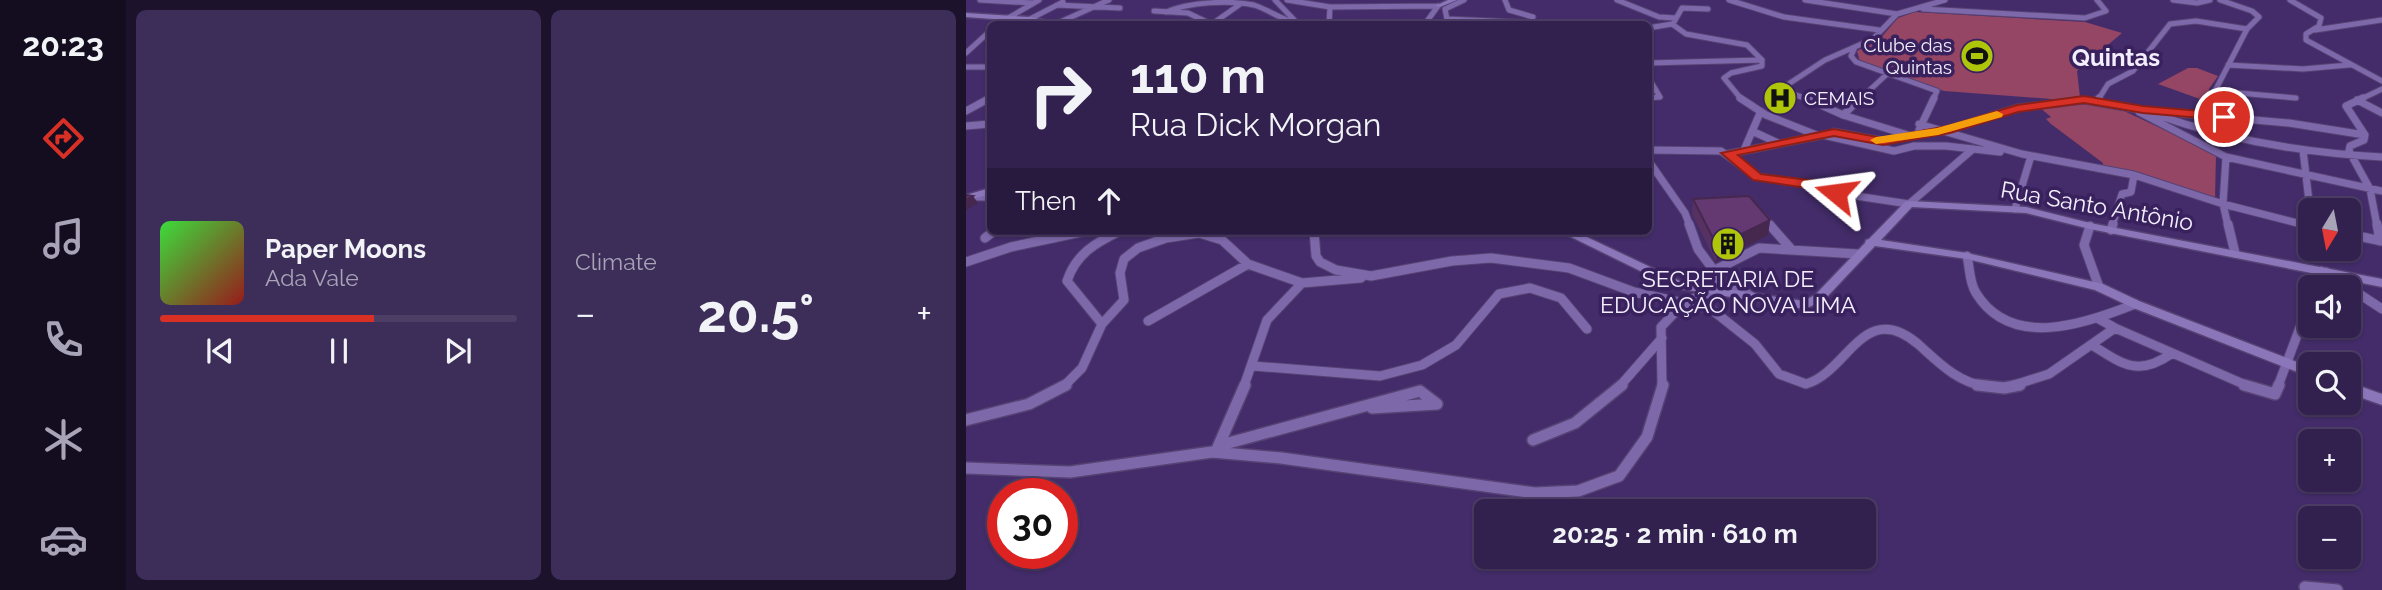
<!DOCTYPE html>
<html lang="en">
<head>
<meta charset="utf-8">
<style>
  :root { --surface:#32214f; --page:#3d2e59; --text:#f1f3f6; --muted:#a8a3b7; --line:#4d3e66; --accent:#d93025 }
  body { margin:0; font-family:Raleway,sans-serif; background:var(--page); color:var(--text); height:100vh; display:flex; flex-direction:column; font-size:26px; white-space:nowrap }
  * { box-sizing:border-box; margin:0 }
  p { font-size:23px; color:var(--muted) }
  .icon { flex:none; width:38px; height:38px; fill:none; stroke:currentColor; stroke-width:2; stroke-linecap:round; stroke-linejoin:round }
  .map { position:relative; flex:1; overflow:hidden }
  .details { display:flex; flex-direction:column; gap:10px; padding:10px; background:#1c122b; width:840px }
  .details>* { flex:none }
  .banner { position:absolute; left:21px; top:21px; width:665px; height:214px; border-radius:10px; box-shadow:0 2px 5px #0004,0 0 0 2px var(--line); background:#32214f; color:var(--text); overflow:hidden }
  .needle { width:46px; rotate:190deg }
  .buttons { position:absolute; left:1332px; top:198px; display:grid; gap:14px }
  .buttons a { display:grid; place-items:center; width:63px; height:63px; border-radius:10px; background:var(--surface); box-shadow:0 2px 5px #0004,0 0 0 2px var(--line); font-size:35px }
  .speed { position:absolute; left:21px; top:478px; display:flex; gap:14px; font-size:35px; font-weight:700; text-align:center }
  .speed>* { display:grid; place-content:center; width:91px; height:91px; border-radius:50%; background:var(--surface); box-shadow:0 2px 5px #0004,0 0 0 2px var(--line); line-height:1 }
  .speed .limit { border:10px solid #d22; background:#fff; color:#111 }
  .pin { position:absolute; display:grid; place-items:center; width:60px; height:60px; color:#fff; margin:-30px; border:4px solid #fff; border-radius:50%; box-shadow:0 2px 7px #0007 }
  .me { position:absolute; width:77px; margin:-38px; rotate:286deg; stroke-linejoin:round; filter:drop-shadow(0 0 5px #0008) }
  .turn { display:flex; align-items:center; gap:24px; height:147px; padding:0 28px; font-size:32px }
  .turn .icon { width:91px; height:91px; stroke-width:2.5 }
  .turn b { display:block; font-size:49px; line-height:60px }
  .then { display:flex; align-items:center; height:66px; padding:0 28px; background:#0003; gap:14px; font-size:26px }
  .big { font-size:52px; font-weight:700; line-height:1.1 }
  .details .tile { flex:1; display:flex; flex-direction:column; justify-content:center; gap:10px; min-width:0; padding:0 24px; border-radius:10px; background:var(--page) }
  .song { display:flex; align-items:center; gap:21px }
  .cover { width:84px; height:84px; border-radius:10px; background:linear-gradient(135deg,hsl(120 70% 55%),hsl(0 70% 35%)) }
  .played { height:7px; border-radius:4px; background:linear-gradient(90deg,var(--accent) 60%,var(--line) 60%) }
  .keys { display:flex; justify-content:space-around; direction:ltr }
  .heat { display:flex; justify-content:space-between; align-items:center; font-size:38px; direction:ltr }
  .details .tiles { flex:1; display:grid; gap:10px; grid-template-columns:repeat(2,1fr) }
  .trip { position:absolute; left:508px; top:499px; width:402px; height:70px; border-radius:10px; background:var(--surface); box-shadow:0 2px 5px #0004,0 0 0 2px var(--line); font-weight:700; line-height:70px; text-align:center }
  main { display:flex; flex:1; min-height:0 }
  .menu { display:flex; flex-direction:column; width:126px; justify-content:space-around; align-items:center; background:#140d20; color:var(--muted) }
  .menu .icon { width:49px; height:49px }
  .menu .on { color:var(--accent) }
  .menu b { font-size:32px; color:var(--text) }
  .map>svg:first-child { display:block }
</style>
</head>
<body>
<main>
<nav class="menu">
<b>20:23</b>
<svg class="icon on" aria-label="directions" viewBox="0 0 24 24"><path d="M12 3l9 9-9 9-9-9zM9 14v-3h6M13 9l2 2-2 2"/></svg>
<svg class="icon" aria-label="music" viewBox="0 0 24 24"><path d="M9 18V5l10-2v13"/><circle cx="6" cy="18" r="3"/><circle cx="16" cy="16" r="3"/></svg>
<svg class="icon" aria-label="phone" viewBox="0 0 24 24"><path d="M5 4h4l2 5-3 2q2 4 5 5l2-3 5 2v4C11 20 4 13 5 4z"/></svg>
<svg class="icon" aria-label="climate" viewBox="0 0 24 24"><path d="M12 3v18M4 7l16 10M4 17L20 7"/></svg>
<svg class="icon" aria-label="car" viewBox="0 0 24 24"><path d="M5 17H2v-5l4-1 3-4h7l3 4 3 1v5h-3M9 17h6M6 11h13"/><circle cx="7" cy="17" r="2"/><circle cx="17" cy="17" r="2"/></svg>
</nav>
<section class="details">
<div class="tiles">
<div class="tile">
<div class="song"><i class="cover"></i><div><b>Paper Moons</b><p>Ada Vale</p></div></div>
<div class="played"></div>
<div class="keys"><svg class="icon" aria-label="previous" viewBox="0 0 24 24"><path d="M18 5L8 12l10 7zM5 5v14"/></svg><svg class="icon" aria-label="pause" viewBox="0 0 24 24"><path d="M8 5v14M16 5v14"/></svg><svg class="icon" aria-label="next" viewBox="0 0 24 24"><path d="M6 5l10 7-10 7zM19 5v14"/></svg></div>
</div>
<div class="tile"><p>Climate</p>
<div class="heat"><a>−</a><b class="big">20.5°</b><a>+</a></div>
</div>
</div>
</section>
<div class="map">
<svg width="1416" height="590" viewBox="0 0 1416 590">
  <rect width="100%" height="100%" fill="#432c69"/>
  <path fill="#954664" d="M949,12L1119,22L1156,33L1111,71L1114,97L1098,100L978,91L894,62L891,51L912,41L932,18Z
    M1222,68H1231L1252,76L1243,89L1245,103L1192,84Z
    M1122,104L1158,111L1250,154L1249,200L1137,168V163L1085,124L1080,119L1085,117L1073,107Z"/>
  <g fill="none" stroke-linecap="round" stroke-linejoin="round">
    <defs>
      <path id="street-far3" d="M14,0L67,3
        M309,0L332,24
        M321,0L364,7L472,6
        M498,0L479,9L481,19L594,24
        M539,0L543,10L567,17
        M651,0L693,17L710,18
        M763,0L818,17L913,30
        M839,0L931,14
        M1207,0L1231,3L1244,0
        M1324,0L1355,18L1353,26L1340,34V40L1416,81
        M91,5L154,8
        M957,9L1119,18L1140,11L1131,0
        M188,11L222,13L245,24
        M200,12C223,2 263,0 288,5C306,11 319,23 339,24
        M64,19L97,2
        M708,22L716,8L742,9
        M92,23L143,0
        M32,24L73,0
        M246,24L273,5
        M363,24L364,7
        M459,24L472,6
        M682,28L706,24L720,34L781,45L796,60
        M1349,30L1416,20
        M889,47L885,56L890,62L971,91L967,100
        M0,53L24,31
        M682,63L796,60
        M1262,65L1337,69L1383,65
        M0,67H24
        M682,77L694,97L682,98
        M1249,91L1330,98
        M21,100L24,98
        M776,100L758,78L765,73L796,66V60
        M845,100L817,91L821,85L859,60L907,39L931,14L979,0
        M893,100L921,74
        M1132,100L1142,84L1167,71L1204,24L1230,21L1281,29
        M1252,100L1249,91L1281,29L1293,17L1286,11L1254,0
        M1393,100L1416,89"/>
      <path id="street-far2" d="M774,98L800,115L853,136
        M839,98L877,115L945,136
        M1251,98L1258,117
        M1397,98L1380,106L1399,135L1398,140L1384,146L1383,151L1404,189L1411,226
        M1391,100L1416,113
        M1130,102L1133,98
        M0,111L24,98
        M1173,112L1260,157L1416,191
        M1188,114C1262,140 1338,153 1416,157
        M877,115L895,98
        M953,124L1056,154L1168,175L1257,204L1343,226
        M0,126L24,124
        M953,130L968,98
        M786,131L812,143
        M868,132L917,141L984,129L1051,108L1118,100L1176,110L1323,123L1399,135
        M857,135L928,151L948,146H980L1034,152
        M682,150L755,151L791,177L851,185L870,193L943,204L1007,149
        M778,150L794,113
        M1337,150L1344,210
        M762,154L852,136
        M1260,157L1257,204L1262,226
        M682,160L719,213L724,226
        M10,197H24
        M1049,209L1065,156
        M796,216L805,226
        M1146,226L1156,194L1165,192L1168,175"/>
      <path id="street-far1" d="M803,224L825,249
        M1262,224L1269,253
        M1336,224L1344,226
        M1411,224L1414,241
        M1124,226L1118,245L1133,287
        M1145,230L1147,224
        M348,231L350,256L354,262L370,270L405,276L486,261L525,258L603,268L668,292L745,309L789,344L813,374L840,384C882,372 898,298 952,344C971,361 993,384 1020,386
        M1382,234L1416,241
        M19,238L28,231
        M1001,256C1004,268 1003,282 1010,293C1045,350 1119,324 1169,304
        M0,262L45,247L120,231
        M747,271L793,248L892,254
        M1360,272L1416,309
        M764,283L788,298
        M1349,287L1355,271
        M182,321L282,264
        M136,324L158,300L154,273L158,259L172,248L200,238L233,233L256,240L282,264L336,283L395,278
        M1149,328L1282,386
        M1126,345C1156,364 1172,377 1205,354
        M287,366L414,376L456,365L490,345L533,294L564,288L595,298L621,329
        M98,386L116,368L136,324L101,281C110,254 129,243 154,231
        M278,386L301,320L336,283
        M654,386L696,338
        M696,386L695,327L720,301L743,293L752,276L732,249L723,224
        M1045,386L1083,374L1149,328L1133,319
        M1312,386L1344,301"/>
      <path id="street" d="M1011,385L1038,388L1054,385
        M1278,385L1309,394L1313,385
        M406,408L471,404
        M0,420L63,404L100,385
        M567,440L609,423L656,385
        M255,445L454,391L471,404
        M252,447L279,385
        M0,468L104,472L246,452L315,458L569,493L612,491L653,476L681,437L697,385
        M1339,587L1371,590"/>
      <path id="secondary" d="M482,0H491L474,7L469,6Z
        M0,13L64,17L96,24L0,17Z
        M24,188V194L0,201V195Z
        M943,201L1060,207L1124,223L1416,279V287L1124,229L1060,213L946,207L915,240L1001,253L1137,284L1173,301L1344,367V377L1165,307L1129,290L1001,259L909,246L857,301L838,309L709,288L593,231H608L716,282L837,301L849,295L899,243L900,240L903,239L939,202Z
        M1382,382L1416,394V405L1382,393Z"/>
    </defs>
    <use href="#street-far3" stroke="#564273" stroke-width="7"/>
    <use href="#street-far2" stroke="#564273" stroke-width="9"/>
    <use href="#street-far1" stroke="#564273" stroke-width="11"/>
    <use href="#street" stroke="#564273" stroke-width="14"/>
    <use href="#secondary" stroke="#564273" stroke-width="3"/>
    <use href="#street-far3" stroke="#7d68aa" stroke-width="5"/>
    <use href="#street-far2" stroke="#7d68aa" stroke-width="7"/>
    <use href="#street-far1" stroke="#7d68aa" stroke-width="9"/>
    <use href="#street" stroke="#7d68aa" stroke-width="11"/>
    <use href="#secondary" fill="#8b76ba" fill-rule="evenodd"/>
  </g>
  <path fill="#563161" d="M727,199L804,220L802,235L750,262L726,214Z"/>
  <path fill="#46284f" d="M7,196L12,203L0,210V200Z
    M804,220L802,235L750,262L751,246Z"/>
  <path fill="#643971" stroke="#46284f" stroke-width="2" d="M0,195L7,196L0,200Z
    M783,196L804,220L751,246L727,199Z"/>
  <path fill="#d93025" stroke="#8d1f18" stroke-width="2" d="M1118,96L1177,106L1258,113L1264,117L1258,120L1177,113L1118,103L1052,112L984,133L917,145L868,136L772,155L795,174L851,181L875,190L877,193L870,197L848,189L787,180L755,153L868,129L917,138L982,126L1051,105Z"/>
  <path fill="#f59e0b" d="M1031,111L1037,114L1036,117L972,135L910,144L904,140L910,137L971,128Z"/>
  <defs>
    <symbol id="stadium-disc" viewBox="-11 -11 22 22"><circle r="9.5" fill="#aec50a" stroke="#38215d"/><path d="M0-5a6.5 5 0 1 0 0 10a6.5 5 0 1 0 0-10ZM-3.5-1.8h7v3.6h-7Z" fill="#111"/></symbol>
    <symbol id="hospital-disc" viewBox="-11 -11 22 22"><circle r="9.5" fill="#aec50a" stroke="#38215d"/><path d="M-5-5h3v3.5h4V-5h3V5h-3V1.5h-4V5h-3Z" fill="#111"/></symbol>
    <symbol id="building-disc" viewBox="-11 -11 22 22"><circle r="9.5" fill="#aec50a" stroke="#38215d"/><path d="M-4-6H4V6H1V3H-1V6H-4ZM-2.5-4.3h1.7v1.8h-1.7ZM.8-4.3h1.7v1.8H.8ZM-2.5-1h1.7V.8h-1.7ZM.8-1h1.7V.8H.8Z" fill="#111"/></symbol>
  </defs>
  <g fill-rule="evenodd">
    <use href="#stadium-disc" x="992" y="37" width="38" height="38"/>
    <use href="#hospital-disc" x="795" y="79" width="38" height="38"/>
    <use href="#building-disc" x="743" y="225" width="38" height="38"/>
  </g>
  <g text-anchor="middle" stroke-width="7" stroke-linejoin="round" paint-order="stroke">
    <g font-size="19" fill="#f2eefd" stroke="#38215d" text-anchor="end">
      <text x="986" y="52">Clube das<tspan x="986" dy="22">Quintas</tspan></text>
      <text x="838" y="105" text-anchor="start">CEMAIS</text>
    </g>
    <g font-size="23" fill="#f2eefd" stroke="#38215d">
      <text transform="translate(1131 206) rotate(10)" y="8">Rua Santo Antônio</text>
    </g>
    <g font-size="23" fill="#f2eefd" stroke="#38215d">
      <text x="762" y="287">SECRETARIA DE<tspan x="762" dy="26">EDUCAÇÃO NOVA LIMA</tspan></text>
    </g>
    <g font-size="24" font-weight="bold" fill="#f2eefd" stroke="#38215d">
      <text x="1150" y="66">Quintas</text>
    </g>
  </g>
</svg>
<div class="buttons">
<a><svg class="needle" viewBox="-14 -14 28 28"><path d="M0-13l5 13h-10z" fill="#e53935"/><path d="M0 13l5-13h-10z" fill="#a8a3b7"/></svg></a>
<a><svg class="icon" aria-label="sound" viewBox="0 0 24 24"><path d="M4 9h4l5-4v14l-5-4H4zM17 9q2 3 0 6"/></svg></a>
<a><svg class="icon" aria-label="search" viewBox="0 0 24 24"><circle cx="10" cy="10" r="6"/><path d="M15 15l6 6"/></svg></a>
<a>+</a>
<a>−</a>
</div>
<div class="speed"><div class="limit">30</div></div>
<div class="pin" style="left:1258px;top:117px;background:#d93025"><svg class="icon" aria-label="arrive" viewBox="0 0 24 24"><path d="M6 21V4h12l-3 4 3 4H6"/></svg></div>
<svg class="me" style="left:870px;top:193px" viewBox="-20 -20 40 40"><path d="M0-17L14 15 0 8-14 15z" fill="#d93025" stroke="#fff" stroke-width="4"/></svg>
<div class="trip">20:25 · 2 min · 610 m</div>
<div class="banner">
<div class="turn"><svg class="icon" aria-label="right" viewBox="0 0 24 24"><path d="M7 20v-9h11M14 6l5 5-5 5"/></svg><div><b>110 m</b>Rua Dick Morgan</div></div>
<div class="then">Then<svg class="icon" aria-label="ahead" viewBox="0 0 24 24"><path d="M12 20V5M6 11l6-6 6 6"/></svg></div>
</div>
</div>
</main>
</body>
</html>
